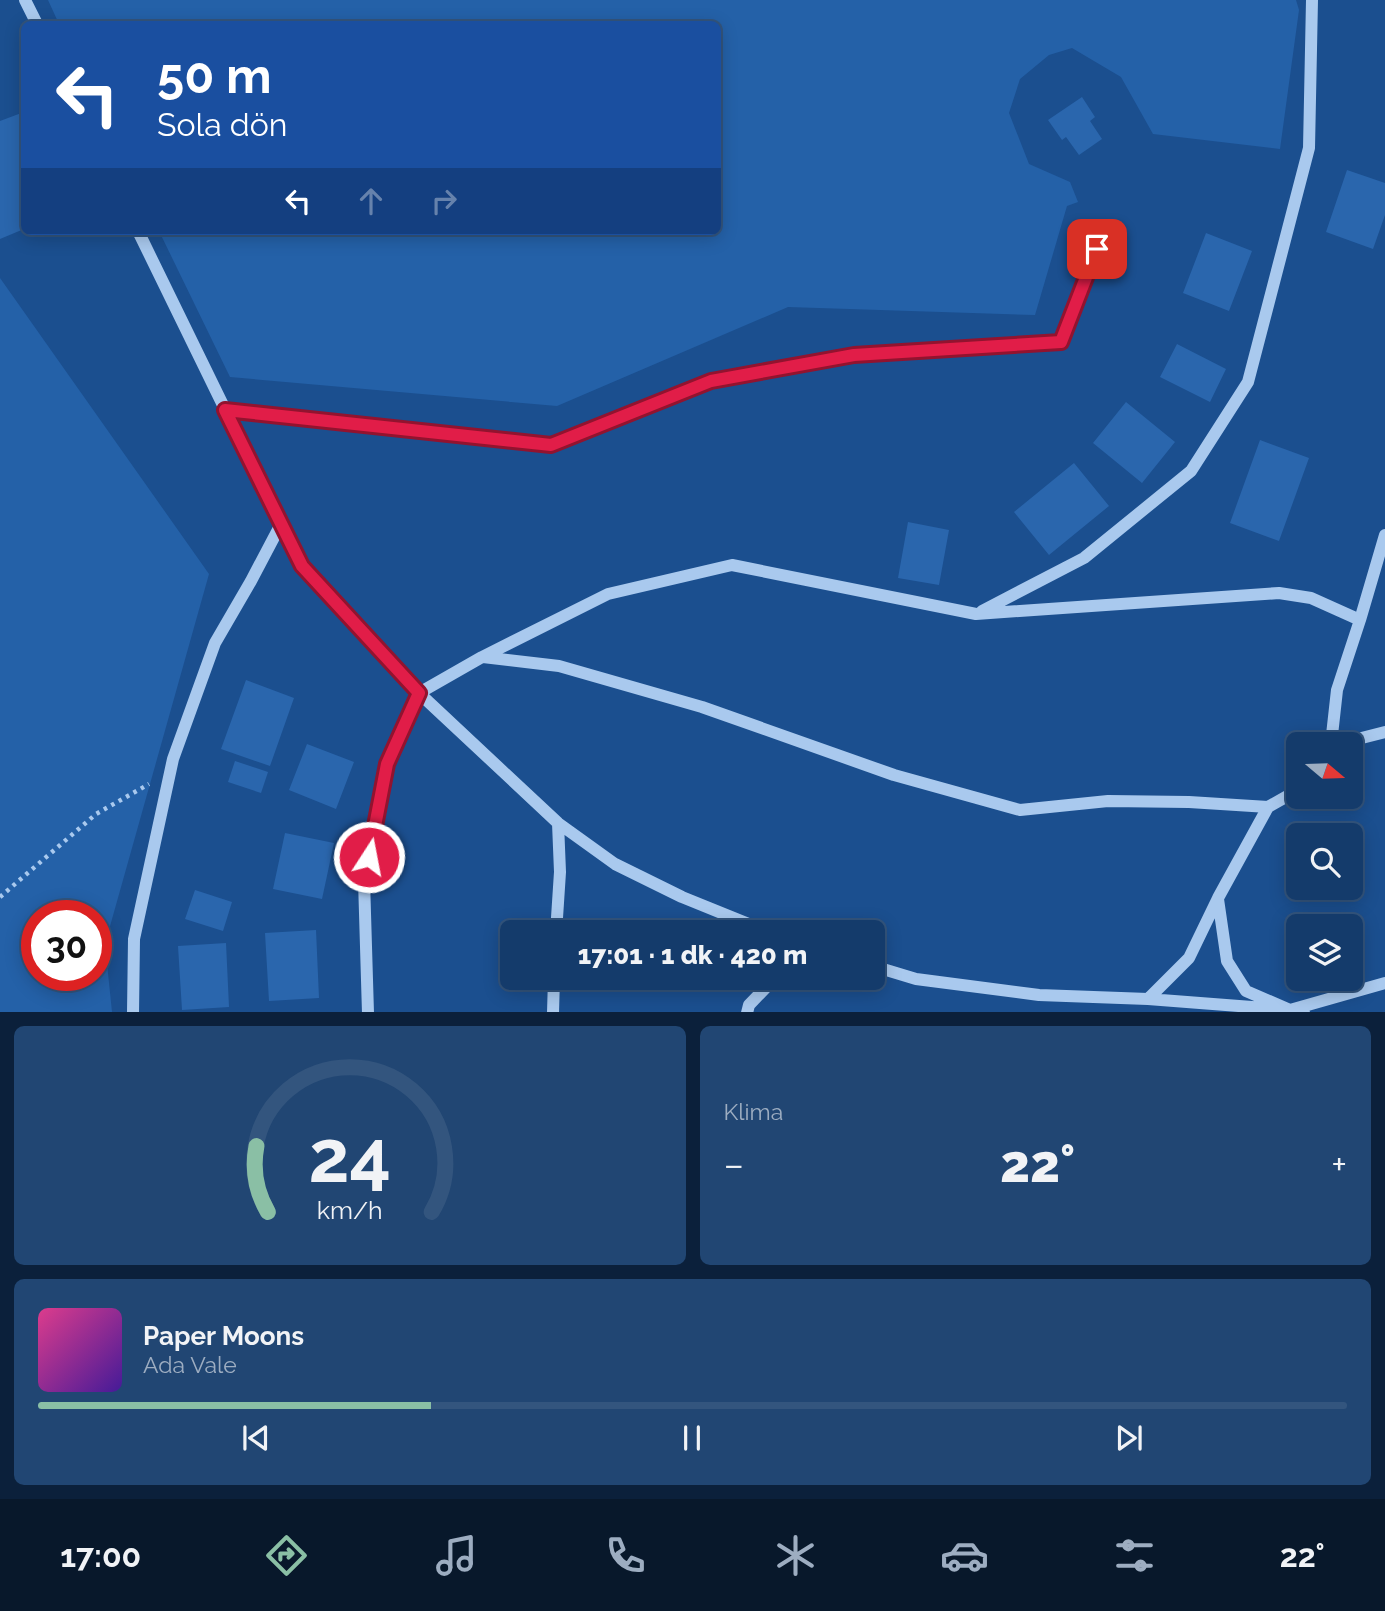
<!DOCTYPE html>
<html lang="tr">
<head>
<meta charset="utf-8">
<style>
  :root { --surface:#143b6b; --page:#214673; --text:#f1f3f6; --muted:#9dadc1; --line:#33557e; --accent:#8abfa5 }
  body { margin:0; font-family:Raleway,sans-serif; background:var(--page); color:var(--text); height:100vh; display:flex; flex-direction:column; font-size:26px; white-space:nowrap }
  * { box-sizing:border-box; margin:0 }
  p { font-size:23px; color:var(--muted) }
  .icon { flex:none; width:38px; height:38px; fill:none; stroke:currentColor; stroke-width:2; stroke-linecap:round; stroke-linejoin:round }
  .map { position:relative; height:1012px; overflow:hidden }
  .drawer { display:flex; flex-direction:column; gap:14px; padding:14px; background:#0b203b; flex:1 }
  .drawer>* { flex:none }
  .banner { position:absolute; left:21px; top:21px; width:700px; height:214px; border-radius:10px; box-shadow:0 4px 18px #0003,0 0 0 2px var(--line); background:#1a4fa0; color:#fff; overflow:hidden }
  .needle { width:46px; rotate:109deg }
  .tools { position:absolute; left:1286px; top:732px; display:grid; gap:14px }
  .tools a { display:grid; place-items:center; width:77px; height:77px; border-radius:10px; background:var(--surface); box-shadow:0 4px 18px #0003,0 0 0 2px var(--line); font-size:35px }
  .speed { position:absolute; left:21px; top:900px; display:flex; gap:14px; font-size:35px; font-weight:700; text-align:center }
  .speed>* { display:grid; place-content:center; width:91px; height:91px; border-radius:50%; background:var(--surface); box-shadow:0 4px 18px #0003,0 0 0 2px var(--line); line-height:1 }
  .speed .limit { border:10px solid #d22; background:#fff; color:#111 }
  .pin { position:absolute; display:grid; place-items:center; width:60px; height:60px; color:#fff; margin:-30px; border-radius:14px; box-shadow:0 4px 10px #0006 }
  .me { position:absolute; width:77px; margin:-38px; rotate:11deg; stroke-linejoin:round; filter:drop-shadow(0 0 5px #0008) }
  .turn { display:flex; align-items:center; gap:24px; height:147px; padding:0 21px; font-size:32px }
  .turn .icon { width:91px; height:91px; stroke-width:2.5 }
  .turn b { display:block; font-size:49px; line-height:60px }
  .lanes { display:flex; align-items:center; height:66px; padding:0 21px; background:#0003; justify-content:center; gap:35px; direction:ltr }
  .lanes .off { opacity:.35 }
  .big { font-size:52px; font-weight:800; line-height:1.1 }
  .drawer .card { flex:1; display:flex; flex-direction:column; justify-content:center; gap:10px; min-width:0; padding:0 24px; border-radius:10px; background:var(--page) }
  .drawer .dial { align-items:center; gap:0 }
  .dial svg { height:182px; overflow:visible; fill:none; stroke:var(--line); stroke-width:7; stroke-linecap:round; text-anchor:middle }
  .dial text { fill:var(--text); stroke:none }
  .song { display:flex; align-items:center; gap:21px }
  .cover { width:84px; height:84px; border-radius:10px; background:linear-gradient(135deg,hsl(330 70% 55%),hsl(260 70% 35%)) }
  .played { height:7px; border-radius:4px; background:linear-gradient(90deg,var(--accent) 30%,var(--line) 30%) }
  .keys { display:flex; justify-content:space-around; direction:ltr }
  .heat { display:flex; justify-content:space-between; align-items:center; font-size:38px; direction:ltr }
  .drawer .tiles { flex:1; display:grid; gap:14px; grid-template-columns:1fr 1fr }
  .card:last-child { grid-column:span 2 }
  .trip { position:absolute; left:500px; top:920px; width:385px; height:70px; border-radius:10px; background:var(--surface); box-shadow:0 4px 18px #0003,0 0 0 2px var(--line); font-weight:800; line-height:70px; text-align:center }
  .tab-bar { display:flex; height:112px; justify-content:space-around; align-items:center; background:#08182b; color:var(--muted) }
  .tab-bar .icon { width:49px; height:49px }
  .tab-bar .selected { color:var(--accent) }
  .tab-bar b { font-size:32px; color:var(--text) }
  .map>svg:first-child { display:block }
</style>
</head>
<body>
<div class="map">
<svg width="1385" height="1013" viewBox="0 0 1385 1013">
  <rect width="100%" height="100%" fill="#1b4f8f"/>
  <path fill="#2461a8" fill-rule="evenodd" d="M48,0H1296L1299,10L1280,149L1153,134L1121,77L1072,48L1049,55L1020,79L1009,113L1029,164L1070,182L1078,202L1067,206L1035,315L788,307L557,406L230,377L159,231H718V24H59Z
    M0,278L209,574L105,944L112,1012H0ZM37,915H96V975H37Z"/>
  <path fill="#2a66ad" d="M1082,97L1095,117L1090,121L1102,139L1079,155L1066,137L1062,140L1048,120Z
    M24,112V229L0,239V121Z
    M1347,170L1385,183V215L1373,249L1326,232Z
    M1206,233L1252,251L1229,311L1183,293Z
    M1177,344L1226,369L1210,402L1160,377Z
    M1126,402L1175,442L1142,483L1093,443Z
    M1260,440L1309,458L1279,541L1230,523Z
    M1074,463L1109,506L1049,555L1014,512Z
    M908,522L949,530L939,585L898,578Z
    M246,680L294,698L270,766L221,749Z
    M307,744L354,762L336,809L289,790Z
    M235,761L268,772L261,793L228,782Z
    M285,833L334,843L322,899L273,889Z
    M195,890L232,902L223,931L185,919Z
    M316,930L319,998L269,1001L265,933Z
    M226,943L229,1007L182,1010L178,946Z"/>
  <g fill="none" stroke-linecap="round" stroke-linejoin="round">
    <path stroke="#a9c9ee" stroke-width="4.5" stroke-dasharray="3.5 5" stroke-linecap="butt" d="M0,897L96,814L149,784"/>
    <path stroke="#a9c9ee" stroke-width="12" d="M25,0L37,24
      M138,231L302,567L419,693L558,823L615,864L682,897L771,933
      M225,410L551,445L711,381L854,354L1061,342L1106,226
      M982,611L1084,558L1191,471L1248,382L1309,148L1312,0
      M483,657L559,666L702,707L894,775L1020,810L1108,801L1189,802L1268,807
      M1331,744L1337,690L1360,620L1385,535
      M1338,744L1385,732
      M1218,899L1227,961L1246,991L1290,1010L1385,983
      M556,933L560,872L558,823
      M873,966L916,979L1039,995L1148,999L1290,1010L1304,1013
      M1148,999L1189,958L1218,898L1268,807L1298,790
      M133,1013L134,939L173,759L215,643L251,581L281,524
      M368,1013L364,880L387,764L419,693L482,657L608,594L732,565L976,614L1279,593L1311,598L1360,620
      M553,1013L554,978
      M747,1013L749,1005L775,978"/>
  </g>
  <g fill="none" stroke-linecap="round" stroke-linejoin="round">
    <defs>
      <path id="route" d="M369,857L387,764L419,693L302,566L225,410L551,445L711,381L854,355L1061,342L1097,249"/>
    </defs>
    <use href="#route" stroke="#92132f" stroke-width="18"/>
    <use href="#route" stroke="#e11d48" stroke-width="12"/>
  </g>
</svg>
<div class="tools">
<a><svg class="needle" viewBox="-14 -14 28 28"><path d="M0-13l5 13h-10z" fill="#e53935"/><path d="M0 13l5-13h-10z" fill="#9dadc1"/></svg></a>
<a><svg class="icon" aria-label="search" viewBox="0 0 24 24"><circle cx="10" cy="10" r="6"/><path d="M15 15l6 6"/></svg></a>
<a><svg class="icon" aria-label="layers" viewBox="0 0 24 24"><path d="M12 4l9 5-9 5-9-5zM3 14l9 5 9-5"/></svg></a>
</div>
<div class="speed"><div class="limit">30</div></div>
<div class="pin" style="left:1097px;top:249px;background:#d93025"><svg class="icon" aria-label="arrive" viewBox="0 0 24 24"><path d="M6 21V4h12l-3 4 3 4H6"/></svg></div>
<svg class="me" style="left:369px;top:857px" viewBox="-20 -20 40 40"><circle r="17" fill="#e11d48" stroke="#fff" stroke-width="3"/><path d="M0-11L8 9 0 5-8 9z" fill="#fff"/></svg>
<div class="trip">17:01 · 1 dk · 420 m</div>
<div class="banner">
<div class="turn"><svg class="icon" aria-label="left" viewBox="0 0 24 24"><path d="M17 20v-9H6M10 6l-5 5 5 5"/></svg><div><b>50 m</b>Sola dön</div></div>
<div class="lanes"><svg class="icon" aria-label="left" viewBox="0 0 24 24"><path d="M17 20v-9H6M10 6l-5 5 5 5"/></svg><svg class="icon off" aria-label="ahead" viewBox="0 0 24 24"><path d="M12 20V5M6 11l6-6 6 6"/></svg><svg class="icon off" aria-label="right" viewBox="0 0 24 24"><path d="M7 20v-9h11M14 6l5 5-5 5"/></svg></div>
</div>
</div>
<section class="drawer">
<div class="tiles">
<div class="card dial"><svg viewBox="0 0 100 80">
<path d="M14 69A42 42 0 1 1 86 69"/>
<path d="M14 69A42 42 0 0 1 9 40" stroke="#8abfa5"/>
<text x="50" y="56" font-size="32" font-weight="700">24</text>
<text x="50" y="72" font-size="11">km/h</text>
</svg></div>
<div class="card"><p>Klima</p>
<div class="heat"><a>−</a><b class="big">22°</b><a>+</a></div>
</div>
<div class="card">
<div class="song"><i class="cover"></i><div><b>Paper Moons</b><p>Ada Vale</p></div></div>
<div class="played"></div>
<div class="keys"><svg class="icon" aria-label="previous" viewBox="0 0 24 24"><path d="M18 5L8 12l10 7zM5 5v14"/></svg><svg class="icon" aria-label="pause" viewBox="0 0 24 24"><path d="M8 5v14M16 5v14"/></svg><svg class="icon" aria-label="next" viewBox="0 0 24 24"><path d="M6 5l10 7-10 7zM19 5v14"/></svg></div>
</div>
</div>
</section>
<nav class="tab-bar">
<b>17:00</b>
<svg class="icon selected" aria-label="directions" viewBox="0 0 24 24"><path d="M12 3l9 9-9 9-9-9zM9 14v-3h6M13 9l2 2-2 2"/></svg>
<svg class="icon" aria-label="music" viewBox="0 0 24 24"><path d="M9 18V5l10-2v13"/><circle cx="6" cy="18" r="3"/><circle cx="16" cy="16" r="3"/></svg>
<svg class="icon" aria-label="phone" viewBox="0 0 24 24"><path d="M5 4h4l2 5-3 2q2 4 5 5l2-3 5 2v4C11 20 4 13 5 4z"/></svg>
<svg class="icon" aria-label="climate" viewBox="0 0 24 24"><path d="M12 3v18M4 7l16 10M4 17L20 7"/></svg>
<svg class="icon" aria-label="car" viewBox="0 0 24 24"><path d="M5 17H2v-5l4-1 3-4h7l3 4 3 1v5h-3M9 17h6M6 11h13"/><circle cx="7" cy="17" r="2"/><circle cx="17" cy="17" r="2"/></svg>
<svg class="icon" aria-label="filters" viewBox="0 0 24 24"><path d="M4 7h16M4 17h16"/><circle cx="9" cy="7" r="2"/><circle cx="15" cy="17" r="2"/></svg>
<b>22°</b>
</nav>
</body>
</html>
